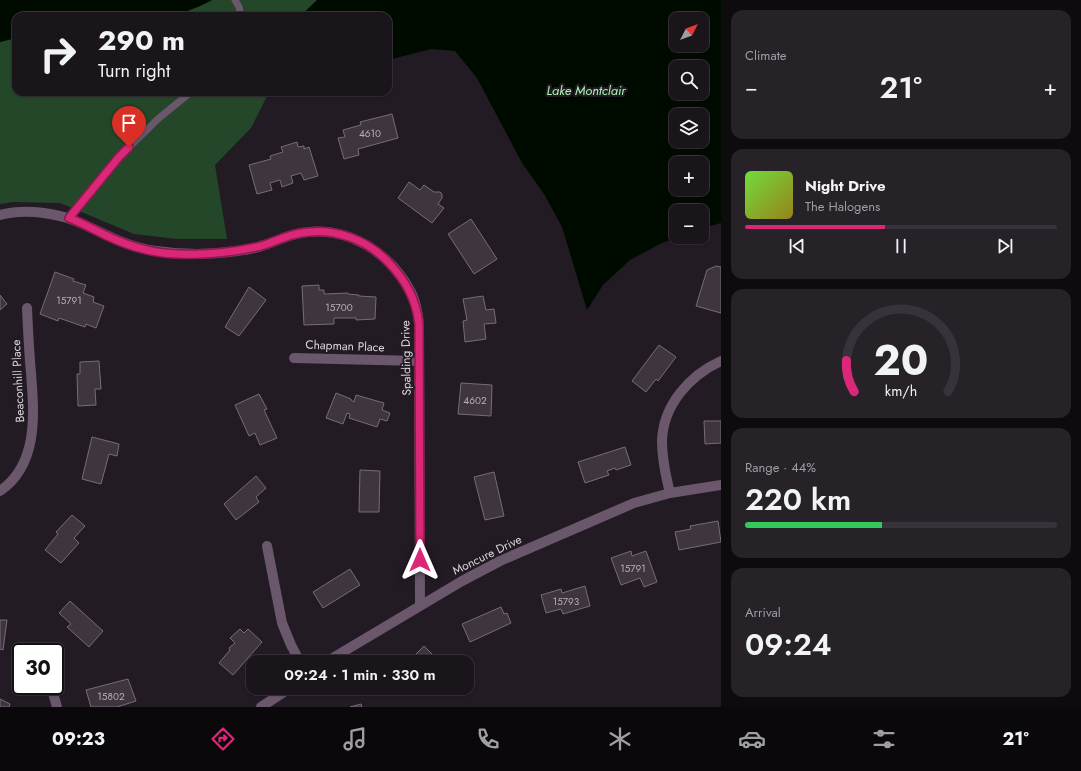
<!DOCTYPE html>
<html lang="en">
<head>
<meta charset="utf-8">
<style>
  :root { --surface:#1a141b; --page:#272128; --text:#f1f3f6; --muted:#9f9ea3; --line:#38333a; --accent:#db2777 }
  body { margin:0; font-family:Jost,sans-serif; background:var(--page); color:var(--text); height:100vh; display:flex; flex-direction:column; font-size:15px; white-space:nowrap }
  * { box-sizing:border-box; margin:0 }
  p { font-size:13px; color:var(--muted) }
  .icon { flex:none; width:22px; height:22px; fill:none; stroke:currentColor; stroke-width:2; stroke-linecap:round; stroke-linejoin:round }
  .map { position:relative; flex:1; overflow:hidden }
  .details { display:flex; flex-direction:column; gap:10px; padding:10px; background:#0e0b0f; width:360px }
  .details>* { flex:none }
  .guide { position:absolute; left:12px; top:12px; width:380px; height:84px; border-radius:12px; box-shadow:0 1px 3px #0004,0 0 0 1px var(--line); background:#1a141b; color:var(--text); overflow:hidden }
  .needle { width:26px; rotate:48deg }
  .tools { position:absolute; left:669px; top:12px; display:grid; gap:8px }
  .tools a { display:grid; place-items:center; width:40px; height:40px; border-radius:8px; background:var(--surface); box-shadow:0 1px 3px #0004,0 0 0 1px var(--line); font-size:20px }
  .speed { position:absolute; left:12px; top:643px; display:flex; gap:8px; font-size:20px; font-weight:700; text-align:center }
  .speed>* { display:grid; place-content:center; width:52px; height:52px; border-radius:50%; background:var(--surface); box-shadow:0 1px 3px #0004,0 0 0 1px var(--line); line-height:1 }
  .speed .limit { border:2px solid #111; border-radius:6px; background:#fff; color:#111 }
  .pin { position:absolute; display:grid; place-items:center; width:34px; height:34px; color:#fff; margin:-41px -17px; border-radius:50% 50% 50% 0; rotate:-45deg; box-shadow:0 0 4px #0007 }
  .pin .icon { rotate:45deg }
  .me { position:absolute; width:44px; margin:-22px; rotate:0deg; stroke-linejoin:round; filter:drop-shadow(0 0 3px #0008) }
  .turn { display:flex; align-items:center; gap:14px; height:84px; padding:0 20px; font-size:18px }
  .turn .icon { width:52px; height:52px; stroke-width:2.5 }
  .turn b { display:block; font-size:28px; line-height:34px }
  .big { font-size:30px; font-weight:600; line-height:1.1 }
  .details .tile { flex:1; display:flex; flex-direction:column; justify-content:center; gap:6px; min-width:0; padding:0 14px; border-radius:12px; background:var(--page) }
  .details .dial { align-items:center; gap:0 }
  .dial svg { height:104px; overflow:visible; fill:none; stroke:var(--line); stroke-width:7; stroke-linecap:round; text-anchor:middle }
  .dial text { fill:var(--text); stroke:none }
  .song { display:flex; align-items:center; gap:12px }
  .cover { width:48px; height:48px; border-radius:6px; background:linear-gradient(135deg,hsl(100 70% 55%),hsl(50 70% 35%)) }
  .played { height:4px; border-radius:2px; background:linear-gradient(90deg,var(--accent) 45%,var(--line) 45%) }
  .keys { display:flex; justify-content:space-around; direction:ltr }
  .heat { display:flex; justify-content:space-between; align-items:center; font-size:22px; direction:ltr }
  .charge { height:6px; border-radius:3px; background:linear-gradient(90deg,#34c759 44%,var(--line) 0) }
  .trip { position:absolute; left:246px; top:655px; width:228px; height:40px; border-radius:12px; background:var(--surface); box-shadow:0 1px 3px #0004,0 0 0 1px var(--line); font-weight:600; line-height:40px; text-align:center }
  .tabs { display:flex; height:64px; justify-content:space-around; align-items:center; background:#0a080b; color:var(--muted) }
  .tabs .icon { width:28px; height:28px }
  .tabs .on { color:var(--accent) }
  .tabs b { font-size:18px; color:var(--text) }
  main { display:flex; flex:1; min-height:0 }
  .map>svg:first-child { display:block }
</style>
</head>
<body>
<main>
<div class="map">
<svg width="721" height="707" viewBox="0 0 721 707">
  <rect width="100%" height="100%" fill="#231b24"/>
  <path fill="#244729" d="M212,0H317L304,12V16H174L200,6Z
    M16,38V92H269L251,128L215,165L227,239H177L134,234L60,203L13,202L0,204V42Z"/>
  <path fill="#000b00" fill-rule="evenodd" d="M0,0H212L200,6L174,16H16V38L0,42Z
    M317,0H721V223L702,228V211H676V237H678L660,244L630,260L603,285L587,310L562,227L544,194L522,163L477,78L455,51L431,49L388,60V16H304V13ZM676,19H702V45H676ZM676,67H702V93H676ZM676,115H702V141H676ZM676,163H702V189H676Z"/>
  <path fill="#3e353f" stroke="#776c78" d="M392,114L398,138L358,149L359,155L344,159L338,138L345,137L343,130L361,125L360,122Z
    M297,142L298,147L304,146V149L309,147L318,176L304,180L301,173L291,176L293,183L282,187L280,180L270,183L272,190L257,194L249,165L271,159L270,156L283,152L281,147Z
    M409,182L420,190L424,185L434,192H440L442,194V198L438,204L444,208L432,223L398,198Z
    M471,219L497,259L474,274L448,234Z
    M716,266L721,267V313L696,306L707,270Z
    M55,272L74,279L73,281L86,285L83,293L94,297L93,302L104,306L96,328L86,324L85,327L59,318L58,321L40,314Z
    M319,285V290H324V294L348,293V294L359,295V296L376,297L375,319L356,320V318H334V324L304,325L302,286Z
    M249,287L266,300L239,336L225,327Z
    M0,295L7,304L0,310Z
    M483,296L486,310L494,309L496,323L484,324L486,339L465,342L463,321L467,320L463,299Z
    M659,345L676,357L658,381L656,379L646,392L632,381Z
    M99,361L101,389H95L96,405L78,406L77,374H80V362Z
    M461,383L492,385L491,416L458,414Z
    M336,393L351,399V400L354,402L356,395L384,403L382,410L390,413L387,421L380,419L377,427L349,418L350,414L347,413L343,424L326,418Z
    M259,394L267,409L264,410L277,438L260,445L255,433L249,436L235,405Z
    M704,421H721V443L705,444Z
    M92,437L119,444L117,456L109,454L101,484L82,479Z
    M625,447L631,465L616,470L615,468L607,471L609,475L585,483L578,462Z
    M360,470L380,471L379,512H359Z
    M494,472L504,516L485,520L474,477Z
    M256,476L266,488L256,497L259,502L236,520L224,504Z
    M72,515L85,526L74,538L79,543L61,563L45,550L58,534L56,532Z
    M718,521L721,542L679,550L675,532L691,529L690,526Z
    M631,551L632,556L646,551L657,582L644,587L640,578L621,585L611,558Z
    M350,569L360,585L323,608L313,592Z
    M585,586L590,606L563,614L561,609L546,613L541,595L561,589L562,593Z
    M70,601L103,631L89,647L67,627L71,624L59,613Z
    M501,607L504,614L507,613L511,623L470,642L462,624Z
    M0,620H7L3,650L0,649Z
    M240,629L244,633L248,629L262,642L233,675L219,663L230,650L229,648L235,643L230,638Z
    M424,646L438,660L436,662H408Z
    M128,679L136,701L117,707H91L86,690Z
    M0,699L10,704L9,707H0Z
    M361,704L362,707H350Z"/>
  <g fill="none" stroke-linecap="round" stroke-linejoin="round">
    <path stroke="#6a576c" stroke-width="7" d="M235,0L239,7L241,16
      M69,218L119,157L159,118L191,92"/>
    <path stroke="#6a576c" stroke-width="10" d="M0,215C26,208 59,213 83,224C107,235 129,248 156,251C183,255 211,255 237,251C246,250 256,248 264,245C277,241 288,235 301,233C347,225 390,252 411,292C416,302 418,313 419,324L420,606
      M294,358L419,361
      M0,491C39,464 34,413 31,373C29,351 28,330 27,308
      M670,493C666,477 662,457 662,441C663,405 690,375 721,361
      M267,546L282,623L291,645L300,662
      M326,662L462,581L500,561L634,503L670,493L721,485
      M51,686L57,707
      M261,707L290,688"/>
  </g>
  <g fill="none" stroke-linecap="round" stroke-linejoin="round">
    <defs>
      <path id="route" d="M129,147L119,157L69,218C82,223 93,229 105,235C128,246 154,254 180,254C207,255 235,252 261,246C275,242 287,235 301,233C333,227 367,239 389,263C406,281 416,299 419,324L420,560"/>
    </defs>
    <use href="#route" stroke="#8e194d" stroke-width="10"/>
    <use href="#route" stroke="#db2777" stroke-width="7"/>
  </g>
  <g text-anchor="middle" stroke-width="4" stroke-linejoin="round" paint-order="stroke">
    <g font-size="10" fill="#b6afb7">
      <text x="370" y="137">4610</text>
      <text x="69" y="304">15791</text>
      <text x="339" y="311">15700</text>
      <text x="475" y="404">4602</text>
      <text x="633" y="572">15791</text>
      <text x="566" y="605">15793</text>
      <text x="111" y="700">15802</text>
    </g>
    <g font-size="12" fill="#ded8df" stroke="#231b24">
      <text transform="translate(345 346) rotate(2)" y="4">Chapman Place</text>
      <text transform="translate(406 358) rotate(-91)" y="4">Spalding Drive</text>
      <text transform="translate(18 381) rotate(-93)" y="4">Beaconhill Place</text>
      <text transform="translate(487 555) rotate(-26)" y="4">Moncure Drive</text>
    </g>
    <g font-size="13" font-style="italic" fill="#a8f7b1" stroke="#231b24">
      <text x="586" y="95">Lake Montclair</text>
    </g>
  </g>
</svg>
<div class="tools">
<a><svg class="needle" viewBox="-14 -14 28 28"><path d="M0-13l5 13h-10z" fill="#e53935"/><path d="M0 13l5-13h-10z" fill="#9f9ea3"/></svg></a>
<a><svg class="icon" aria-label="search" viewBox="0 0 24 24"><circle cx="10" cy="10" r="6"/><path d="M15 15l6 6"/></svg></a>
<a><svg class="icon" aria-label="layers" viewBox="0 0 24 24"><path d="M12 4l9 5-9 5-9-5zM3 14l9 5 9-5"/></svg></a>
<a>+</a>
<a>−</a>
</div>
<div class="speed"><div class="limit">30</div></div>
<div class="pin" style="left:129px;top:147px;background:#d93025"><svg class="icon" aria-label="arrive" viewBox="0 0 24 24"><path d="M6 21V4h12l-3 4 3 4H6"/></svg></div>
<svg class="me" style="left:420px;top:560px" viewBox="-20 -20 40 40"><path d="M0-17L14 15 0 8-14 15z" fill="#db2777" stroke="#fff" stroke-width="4"/></svg>
<div class="trip">09:24 · 1 min · 330 m</div>
<div class="guide">
<div class="turn"><svg class="icon" aria-label="right" viewBox="0 0 24 24"><path d="M7 20v-9h11M14 6l5 5-5 5"/></svg><div><b>290 m</b>Turn right</div></div>
</div>
</div>
<section class="details">
<div class="tile"><p>Climate</p>
<div class="heat"><a>−</a><b class="big">21°</b><a>+</a></div>
</div>
<div class="tile">
<div class="song"><i class="cover"></i><div><b>Night Drive</b><p>The Halogens</p></div></div>
<div class="played"></div>
<div class="keys"><svg class="icon" aria-label="previous" viewBox="0 0 24 24"><path d="M18 5L8 12l10 7zM5 5v14"/></svg><svg class="icon" aria-label="pause" viewBox="0 0 24 24"><path d="M8 5v14M16 5v14"/></svg><svg class="icon" aria-label="next" viewBox="0 0 24 24"><path d="M6 5l10 7-10 7zM19 5v14"/></svg></div>
</div>
<div class="tile dial"><svg viewBox="0 0 100 80">
<path d="M14 69A42 42 0 1 1 86 69"/>
<path d="M14 69A42 42 0 0 1 8 45" stroke="#db2777"/>
<text x="50" y="56" font-size="32" font-weight="700">20</text>
<text x="50" y="72" font-size="11">km/h</text>
</svg></div>
<div class="tile"><p>Range · 44%</p><b class="big">220 km</b><div class="charge"></div></div>
<div class="tile"><p>Arrival</p><b class="big">09:24</b></div>
</section>
</main>
<nav class="tabs">
<b>09:23</b>
<svg class="icon on" aria-label="directions" viewBox="0 0 24 24"><path d="M12 3l9 9-9 9-9-9zM9 14v-3h6M13 9l2 2-2 2"/></svg>
<svg class="icon" aria-label="music" viewBox="0 0 24 24"><path d="M9 18V5l10-2v13"/><circle cx="6" cy="18" r="3"/><circle cx="16" cy="16" r="3"/></svg>
<svg class="icon" aria-label="phone" viewBox="0 0 24 24"><path d="M5 4h4l2 5-3 2q2 4 5 5l2-3 5 2v4C11 20 4 13 5 4z"/></svg>
<svg class="icon" aria-label="climate" viewBox="0 0 24 24"><path d="M12 3v18M4 7l16 10M4 17L20 7"/></svg>
<svg class="icon" aria-label="car" viewBox="0 0 24 24"><path d="M5 17H2v-5l4-1 3-4h7l3 4 3 1v5h-3M9 17h6M6 11h13"/><circle cx="7" cy="17" r="2"/><circle cx="17" cy="17" r="2"/></svg>
<svg class="icon" aria-label="filters" viewBox="0 0 24 24"><path d="M4 7h16M4 17h16"/><circle cx="9" cy="7" r="2"/><circle cx="15" cy="17" r="2"/></svg>
<b>21°</b>
</nav>
</body>
</html>
